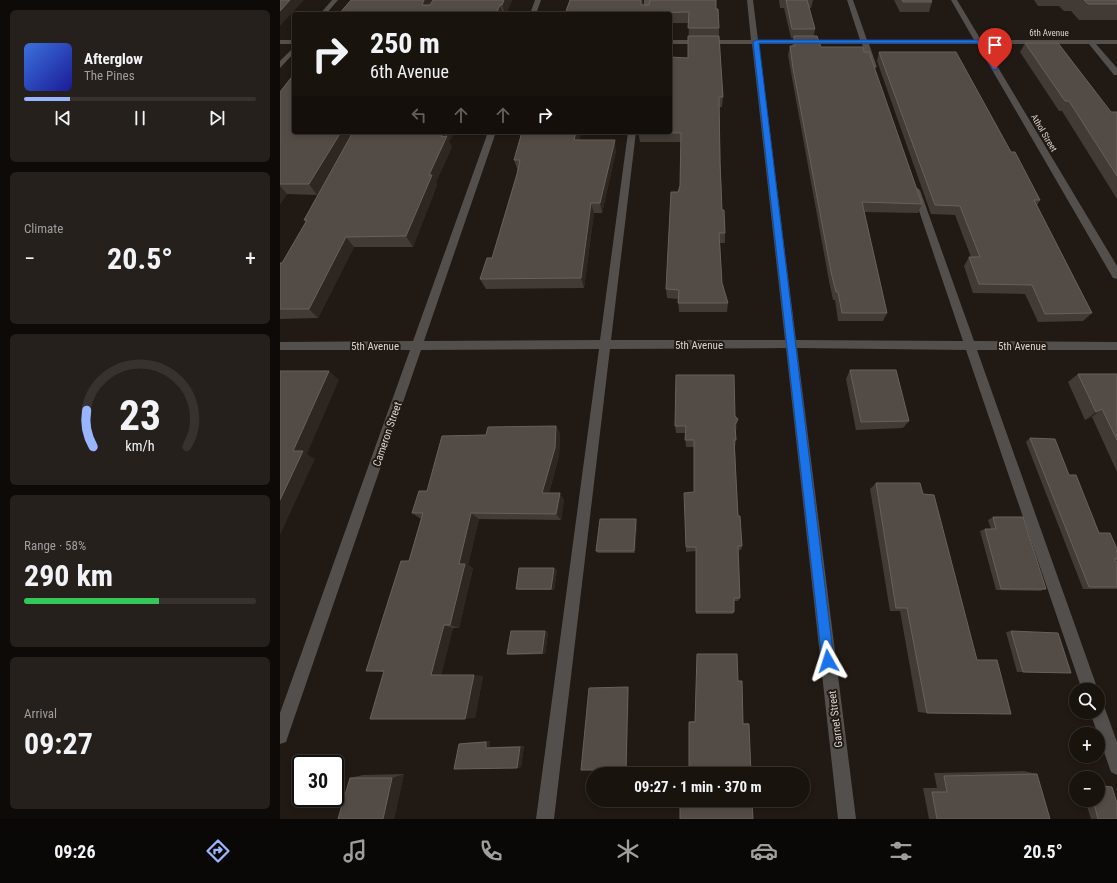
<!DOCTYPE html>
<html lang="en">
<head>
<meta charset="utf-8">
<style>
  :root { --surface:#19130e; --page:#26201c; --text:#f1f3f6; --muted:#9f9e9e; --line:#37322e; --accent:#98b5fd }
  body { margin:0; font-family:"Roboto Condensed",sans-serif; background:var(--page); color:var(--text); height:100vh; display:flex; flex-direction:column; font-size:15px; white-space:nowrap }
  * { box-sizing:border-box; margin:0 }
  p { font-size:13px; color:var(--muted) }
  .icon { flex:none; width:22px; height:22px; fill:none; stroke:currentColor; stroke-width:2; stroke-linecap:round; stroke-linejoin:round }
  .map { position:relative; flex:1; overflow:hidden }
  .side { display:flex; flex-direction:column; gap:10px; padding:10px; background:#0e0a08; width:280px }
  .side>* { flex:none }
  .banner { position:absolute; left:12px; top:12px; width:380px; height:122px; border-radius:4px; box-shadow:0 2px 6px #0003,0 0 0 1px var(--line); background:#19130e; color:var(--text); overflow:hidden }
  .tools { position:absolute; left:789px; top:683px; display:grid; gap:8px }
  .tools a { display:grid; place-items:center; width:36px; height:36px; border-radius:50%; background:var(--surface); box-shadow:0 2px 6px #0003,0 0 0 1px var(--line); font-size:20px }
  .speed { position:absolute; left:12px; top:755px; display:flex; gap:8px; font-size:20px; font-weight:700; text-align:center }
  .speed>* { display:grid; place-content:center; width:52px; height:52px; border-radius:50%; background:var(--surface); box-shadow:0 2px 6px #0003,0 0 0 1px var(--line); line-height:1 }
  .speed .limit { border:2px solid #111; border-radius:6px; background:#fff; color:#111 }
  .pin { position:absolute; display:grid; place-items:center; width:34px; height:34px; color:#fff; margin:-41px -17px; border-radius:50% 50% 50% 0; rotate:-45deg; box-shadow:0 0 4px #0007 }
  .pin .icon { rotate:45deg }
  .me { position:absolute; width:44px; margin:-22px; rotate:354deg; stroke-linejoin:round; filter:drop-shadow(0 0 3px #0008) }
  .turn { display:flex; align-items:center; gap:14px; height:84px; padding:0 12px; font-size:18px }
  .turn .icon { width:52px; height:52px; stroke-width:2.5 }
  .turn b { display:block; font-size:28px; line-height:34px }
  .lanes { display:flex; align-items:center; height:38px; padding:0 12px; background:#0003; justify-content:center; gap:20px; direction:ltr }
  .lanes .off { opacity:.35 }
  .big { font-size:30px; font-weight:700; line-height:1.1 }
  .side .card { flex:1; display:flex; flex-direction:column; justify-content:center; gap:6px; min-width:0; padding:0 14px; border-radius:6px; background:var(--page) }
  .side .dial { align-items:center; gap:0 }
  .dial svg { height:104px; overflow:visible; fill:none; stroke:var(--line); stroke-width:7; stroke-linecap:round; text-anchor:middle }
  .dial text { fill:var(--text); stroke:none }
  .song { display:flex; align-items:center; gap:12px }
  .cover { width:48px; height:48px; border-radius:6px; background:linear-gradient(135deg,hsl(220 70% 55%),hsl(240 70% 35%)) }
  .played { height:4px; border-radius:2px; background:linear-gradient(90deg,var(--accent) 20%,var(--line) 20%) }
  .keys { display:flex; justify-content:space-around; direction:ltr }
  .heat { display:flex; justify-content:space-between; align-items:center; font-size:22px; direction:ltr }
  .charge { height:6px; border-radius:3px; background:linear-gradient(90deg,#34c759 58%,var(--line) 0) }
  .trip { position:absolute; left:306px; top:767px; width:224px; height:40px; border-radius:20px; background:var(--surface); box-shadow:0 2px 6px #0003,0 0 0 1px var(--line); font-weight:700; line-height:40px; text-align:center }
  .dock { display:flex; height:64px; justify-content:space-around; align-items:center; background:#0a0806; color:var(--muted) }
  .dock .icon { width:28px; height:28px }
  .dock .active { color:var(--accent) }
  .dock b { font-size:18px; color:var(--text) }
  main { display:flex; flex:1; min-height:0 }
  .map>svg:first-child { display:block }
</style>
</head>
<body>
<main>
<section class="side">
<div class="card">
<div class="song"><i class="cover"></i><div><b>Afterglow</b><p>The Pines</p></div></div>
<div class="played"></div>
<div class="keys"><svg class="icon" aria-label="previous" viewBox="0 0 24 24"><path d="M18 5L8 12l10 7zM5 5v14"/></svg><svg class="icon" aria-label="pause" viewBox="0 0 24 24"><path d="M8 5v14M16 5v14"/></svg><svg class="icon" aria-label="next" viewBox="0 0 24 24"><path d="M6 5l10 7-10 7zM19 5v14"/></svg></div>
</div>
<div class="card"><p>Climate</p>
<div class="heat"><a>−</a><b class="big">20.5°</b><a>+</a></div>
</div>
<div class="card dial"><svg viewBox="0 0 100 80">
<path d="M14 69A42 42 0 1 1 86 69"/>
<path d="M14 69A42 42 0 0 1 9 41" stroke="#98b5fd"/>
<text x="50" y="56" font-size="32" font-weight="700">23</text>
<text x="50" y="72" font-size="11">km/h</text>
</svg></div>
<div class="card"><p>Range · 58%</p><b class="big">290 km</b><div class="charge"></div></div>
<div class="card"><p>Arrival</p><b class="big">09:27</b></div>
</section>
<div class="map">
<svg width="837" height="819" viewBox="0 0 837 819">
  <rect width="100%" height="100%" fill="#211913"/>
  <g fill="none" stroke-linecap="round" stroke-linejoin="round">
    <path fill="#534f4c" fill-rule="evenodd" d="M52,0H58L46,14H40Z
      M255,0H261L256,14H250Z
      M364,0H370L369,14H363Z
      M467,0H473L478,40H580L567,0H573L587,40H694L671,0H677L701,40H837V44H816L837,68V75H834L809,44H704L837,266V279L833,278L697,44H589L597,67L593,69L589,67L582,44H479L516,340L683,341L632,190L636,187L640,190L694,341L837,342V350H697L818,690H802L686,350L517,348L576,819H558L506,348L330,349L274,819H256L319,349L141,350L8,736L6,742L0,744V713L130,350H0V342L133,341L208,132H216L144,341L320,340L348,132H356L331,340H505L472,44H390V40H471Z
      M0,40H14V44H0Z
      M14,47V53L0,68V61Z
      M818,704L824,706L837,742V775L831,772L810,712H818Z"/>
  </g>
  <path fill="#423b35" d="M71,0H232L226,14H59Z
    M290,0H363V5L436,9L439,28V36L443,97L442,107H439L442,210L445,233V243H440L442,283L448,303L447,312H399L398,299L387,298L386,289L400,186L401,142H360L358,132L408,58L409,23H390V14H285Z
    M499,0H533L531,8H529L535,29L534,36L642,204L638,213L584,212L607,313L603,321H558L555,300H553L549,281L512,78L508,55L510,46H512L513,38H511L504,8H500Z
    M614,0H651L652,2L649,12H620Z
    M754,0H837V20H799L791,11H784L779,6H758Z
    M745,43L831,112H837V199L782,111H779L740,52Z
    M599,52L731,152L760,200L757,205L812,313L803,321L758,322L745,294L693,293L684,266L689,257H691L675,215L651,214L597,61Z
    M0,92L14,132H72L73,134L169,142L172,147L156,182L157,185L133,247H74L38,318L0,319V263H2L26,222L24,220L61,155L37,195L7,194L0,204Z
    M242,132H301L299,140L336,151L322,213H314L304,288L206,289L200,279L212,258L238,171L234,160Z
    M570,370L629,421L623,428L576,430L566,379Z
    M798,374H837V472L812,417L805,420L788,382Z
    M455,416L457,427L456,430V440L455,447L458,516L462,546L461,550H458L460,598L458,601H454V612L453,614H416V551L406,552V547L414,492V447H406L405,433H396L395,426Z
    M276,426L280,434L279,456L269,493L284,500L281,520L199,519L188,565L193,568L179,628H173L161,675L203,676L195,718L104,672L86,671L129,561L141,519L132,513L147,491L206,435Z
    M750,438L789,475L819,533L837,549V560H836L837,563V589H803L746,442Z
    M596,483L643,494L697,660L647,713L638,712L620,611H610L590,489Z
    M713,517L766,589L760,591L716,590L700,531L705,529H711L708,520Z
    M356,519L357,521L355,553H318L316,551Z
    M277,570L274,590H239L236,589Z
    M265,631L268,632L265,654L230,655L227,654Z
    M731,631L791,673L737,672L726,632Z
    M458,681L463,723H468L469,724L409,722L410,721H415Z
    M210,741V747L244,746L241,767L237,768L179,744L183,743Z
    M744,771L757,774L770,819H649L643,788H657L654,773Z
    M124,774L114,819L70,778L83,775Z
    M818,785H824L832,787L837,819H811L805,800H818Z"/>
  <path fill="#2e2620" d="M10,0H24L0,26V11Z
    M144,0H153L147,14L142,5Z
    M224,0H232L226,14H225L222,5Z
    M361,0H363L362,13L361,5Z
    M220,5L223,14H216Z
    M61,132H72L73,134L37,195L29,184Z
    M164,132H175L169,142L172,147L156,182L157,185L133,247L126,236L149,175L161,137Z
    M296,132H301L297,151L294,140Z
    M335,140L336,151L322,213L320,203Z
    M0,186L7,194L0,204Z
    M311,203L314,213L304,288L301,278Z
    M66,237L74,247L38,318L29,309Z
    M49,371L59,380L27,454L35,459L0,535V500L13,451Z
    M822,409L812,417L805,420L816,412Z
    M458,419L457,427L454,432L455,425Z
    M276,426L280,434L279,456L267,499L262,493Z
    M280,493L284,500L281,520L276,514Z
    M191,513L199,519L188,565L193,568L179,628L170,625L179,564Z
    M356,519L357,521L355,553L354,551Z
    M274,568L277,570L274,590L271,589Z
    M164,625L173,628L161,676L151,675Z
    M265,631L268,632L265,654L262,653Z
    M194,675L203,676L195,718L185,719Z
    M348,687H349L347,768L346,770Z
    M210,741V747L206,748V742Z
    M244,746L241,767L237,768L240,747Z
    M124,774L114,819H103L112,778Z"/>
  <path fill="#534b45" stroke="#68605b" d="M0,0H10L0,11Z
    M71,0H144L142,5H150L153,0H224L222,5H220L216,14H59Z
    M290,0H361V5H369L370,0H436V9H438L439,28H408L409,12L355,13V14H285Z
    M506,0H527L535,29H512Z
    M622,0H651L652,2H623Z
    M804,0H837V4H808Z
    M408,36H439L443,97H439L440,162L442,210H444L445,233H439L442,283L448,303H398L399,290L386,289L391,192H398L400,186L401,133L358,132H390V57L408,58Z
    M514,36H537L541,47H583L584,52H589L642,204L582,202L607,313H562L558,292H556L551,272L513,68L510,46H515Z
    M745,43H778L831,112H837V176L789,101H785Z
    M599,52H676L731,152H735L760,200H754L812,313L765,314L752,285L699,284L689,257H700L680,206L655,205Z
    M14,74V132H61L29,184H0V92Z
    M73,132H164L161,137L167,136L149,175H152L126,236L66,237L29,309H0V263H2L27,220H24Z
    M242,132H296L294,140H335L320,203H311L301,278L200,279L207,258H212L237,174L240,160H234Z
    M570,370H616L629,421L581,422Z
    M0,371H49L13,451H23L0,500Z
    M798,374H837V440L822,409L816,412Z
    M396,375H454L455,416L458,419L455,425L456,440H454L458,516H460L462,546H458L460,598H454V612H416V547H406L404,493L414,492V440H405L406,426H395Z
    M276,426L275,448L262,493H280L276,514L191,513L179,564H185L170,625H164L151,675H194L185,719H90L104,671H86L121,561H129L143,513H132L139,491H147L162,436L206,435L208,427Z
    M750,438L775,439L789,475H796L819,533H830L837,549V559H835L837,563V587H809Z
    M596,483H640L643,494L654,495L697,660H717L731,714L647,713L627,608H616Z
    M713,517H743L766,589H721L705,529H716Z
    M320,519H356L354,551H316Z
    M239,568H274L271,589H236Z
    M231,631H265L262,653L227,654Z
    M731,631L778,633L791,673L743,672Z
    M417,654H457L458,681H462L463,724H469L471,774H409V722H415Z
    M348,687L346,770H301L309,688Z
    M206,742V748L240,747L237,768L174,769L179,744Z
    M757,774L770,819H657L652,792H667L664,776Z
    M70,778H112L103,819H58Z
    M818,786L832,787L837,803V819H818L813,800H818Z
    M400,800H472L473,819H400Z"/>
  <path fill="#1a73e8" stroke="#114b97" d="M476,40H699L718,69L713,70L697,43H479L554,661L552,665L548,667L544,665L542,661L473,42Z"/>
  <g text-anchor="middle" stroke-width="4" stroke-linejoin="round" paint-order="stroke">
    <g font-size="9" fill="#dad4d0" stroke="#211913">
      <text x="769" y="36">6th Avenue</text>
      <text transform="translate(764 133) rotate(59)" y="3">Athol Street</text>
    </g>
    <g font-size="11" fill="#dad4d0" stroke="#211913">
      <text x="419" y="349">5th Avenue</text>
      <text x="95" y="350">5th Avenue</text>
      <text x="742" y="350">5th Avenue</text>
      <text transform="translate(107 434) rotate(-71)" y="4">Cameron Street</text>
      <text transform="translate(555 719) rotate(-97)" y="4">Garnet Street</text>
    </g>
  </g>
</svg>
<div class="tools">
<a><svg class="icon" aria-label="search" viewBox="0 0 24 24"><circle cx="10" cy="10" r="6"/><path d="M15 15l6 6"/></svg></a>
<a>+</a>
<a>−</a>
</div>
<div class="speed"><div class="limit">30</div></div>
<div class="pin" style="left:715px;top:69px;background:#d93025"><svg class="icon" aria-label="arrive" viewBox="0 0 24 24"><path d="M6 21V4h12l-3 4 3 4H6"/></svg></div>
<svg class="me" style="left:548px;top:661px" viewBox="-20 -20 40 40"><path d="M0-17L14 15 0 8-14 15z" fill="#1a73e8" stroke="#fff" stroke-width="4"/></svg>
<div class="trip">09:27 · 1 min · 370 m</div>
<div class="banner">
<div class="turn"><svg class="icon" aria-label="right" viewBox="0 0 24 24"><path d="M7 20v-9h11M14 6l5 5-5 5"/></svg><div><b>250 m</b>6th Avenue</div></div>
<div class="lanes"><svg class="icon off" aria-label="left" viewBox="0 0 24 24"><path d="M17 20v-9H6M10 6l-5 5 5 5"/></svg><svg class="icon off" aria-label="ahead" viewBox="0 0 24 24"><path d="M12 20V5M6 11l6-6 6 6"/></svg><svg class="icon off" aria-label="ahead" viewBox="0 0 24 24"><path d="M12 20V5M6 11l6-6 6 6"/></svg><svg class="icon" aria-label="right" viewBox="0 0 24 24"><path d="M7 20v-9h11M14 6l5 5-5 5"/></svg></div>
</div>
</div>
</main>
<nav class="dock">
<b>09:26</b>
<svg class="icon active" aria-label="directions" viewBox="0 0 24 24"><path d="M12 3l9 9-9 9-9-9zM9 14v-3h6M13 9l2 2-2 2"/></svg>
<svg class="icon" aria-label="music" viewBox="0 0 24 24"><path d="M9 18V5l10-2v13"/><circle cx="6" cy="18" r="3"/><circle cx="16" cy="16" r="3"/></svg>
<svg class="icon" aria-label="phone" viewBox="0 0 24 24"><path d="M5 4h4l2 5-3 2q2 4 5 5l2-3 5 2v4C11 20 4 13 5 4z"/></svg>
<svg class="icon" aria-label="climate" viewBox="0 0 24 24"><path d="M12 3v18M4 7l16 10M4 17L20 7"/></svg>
<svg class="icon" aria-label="car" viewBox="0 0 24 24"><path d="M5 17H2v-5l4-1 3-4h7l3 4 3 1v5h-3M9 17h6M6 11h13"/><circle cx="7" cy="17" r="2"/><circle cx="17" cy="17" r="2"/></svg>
<svg class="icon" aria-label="filters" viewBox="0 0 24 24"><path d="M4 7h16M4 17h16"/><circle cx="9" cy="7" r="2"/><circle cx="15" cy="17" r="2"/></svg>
<b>20.5°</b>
</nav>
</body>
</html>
